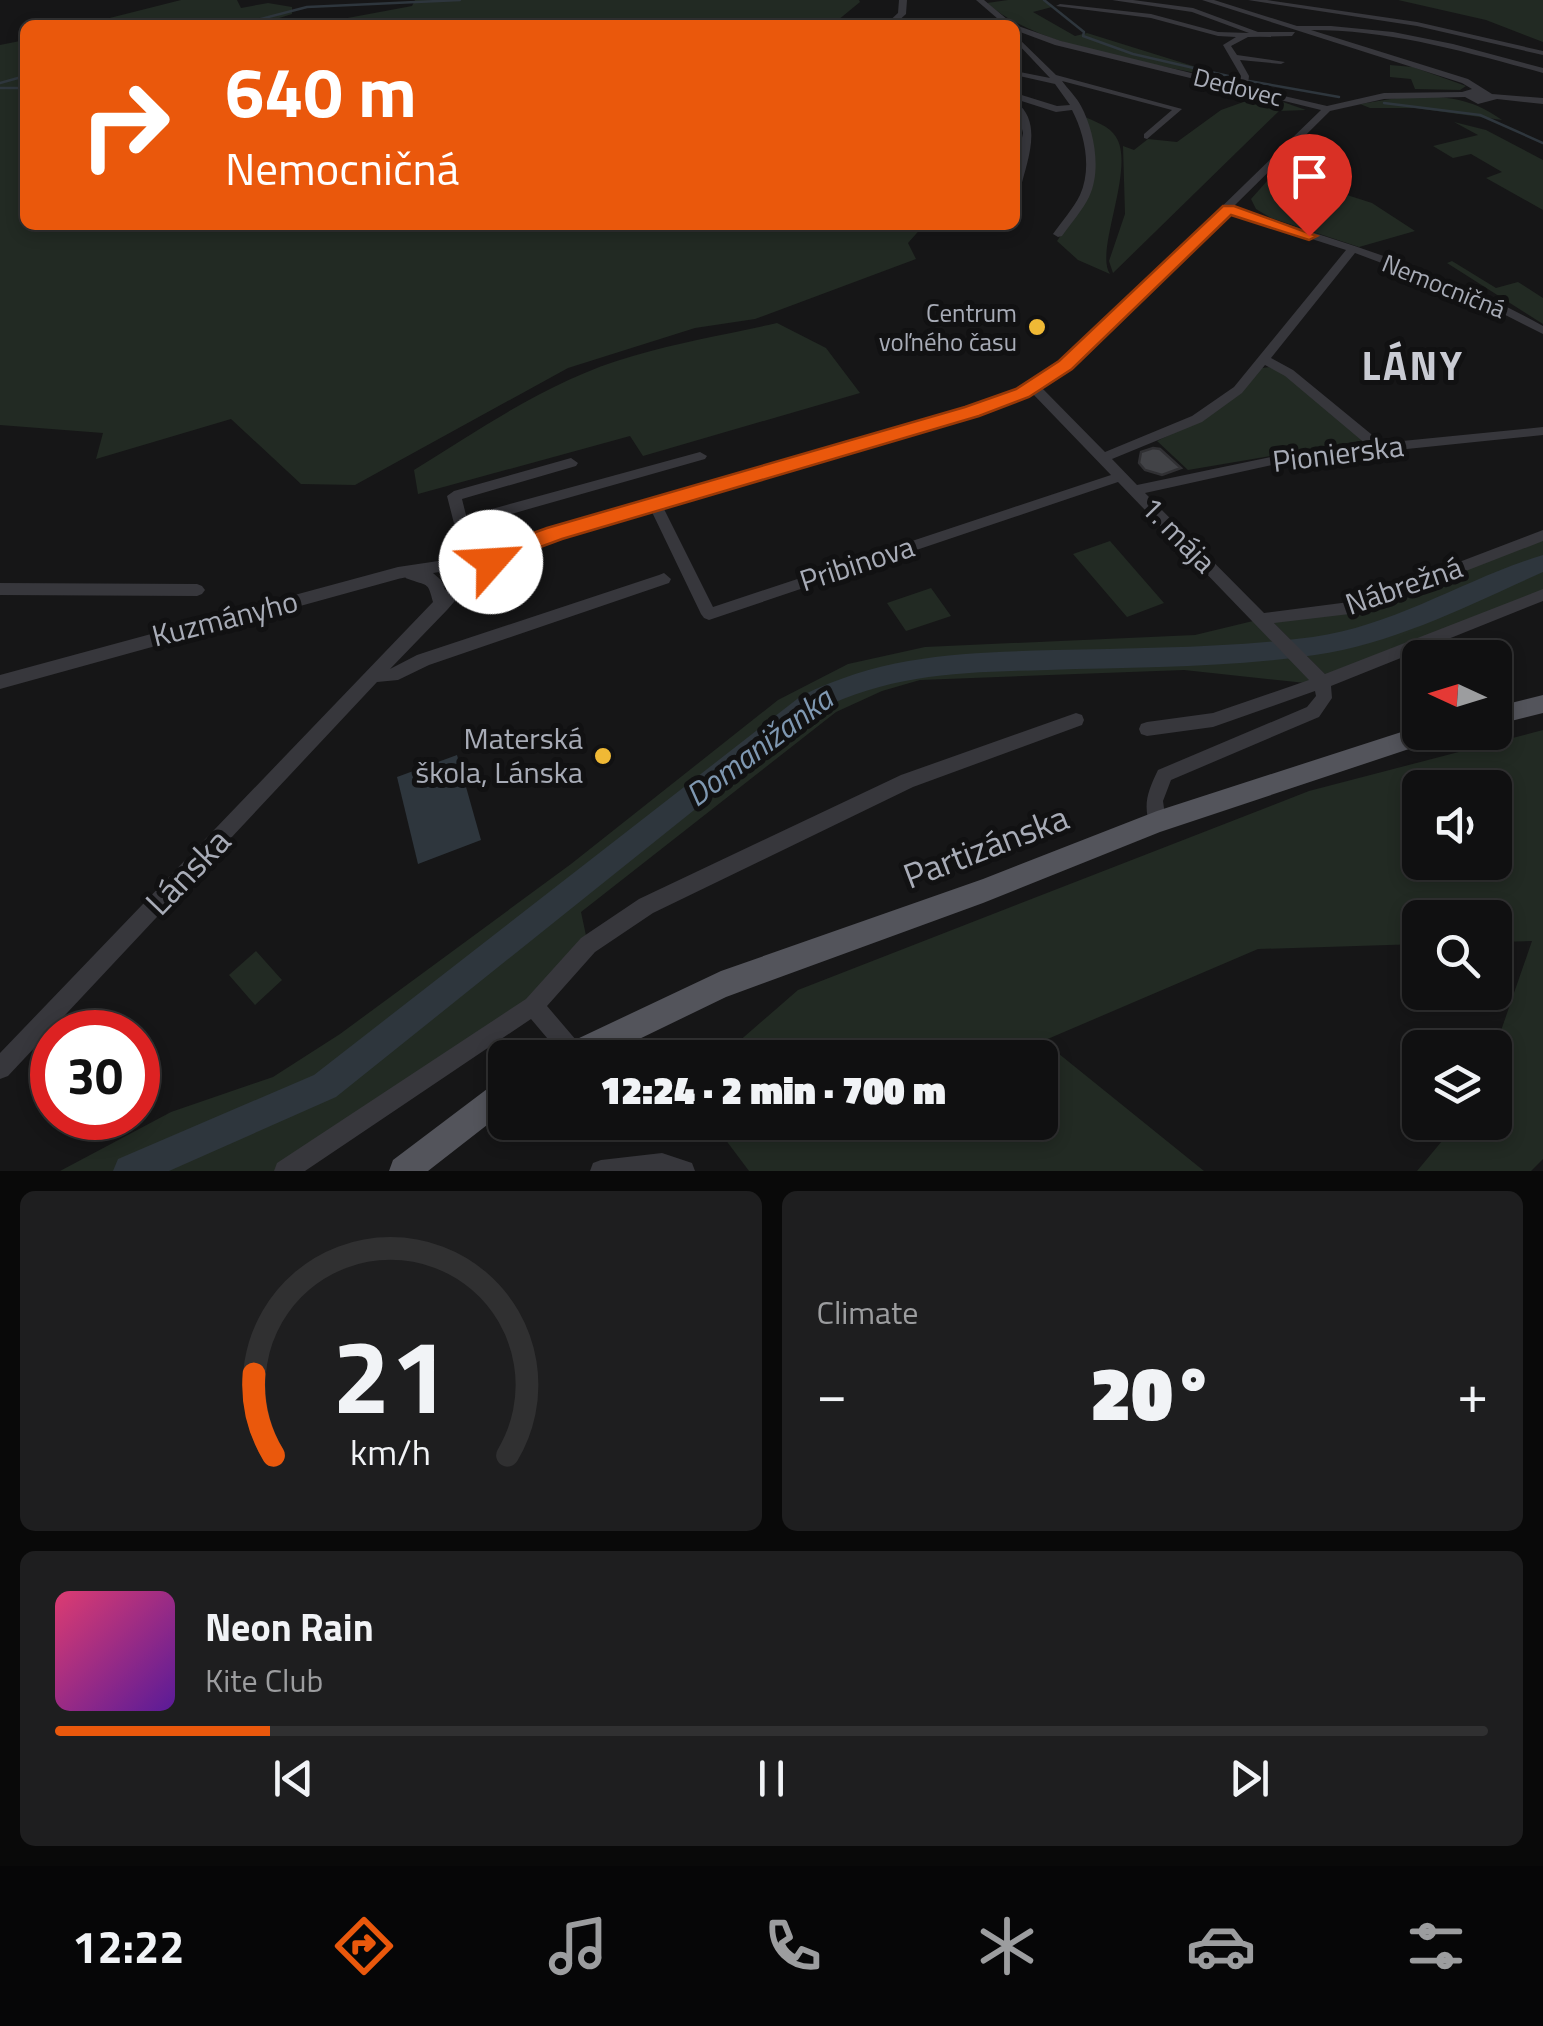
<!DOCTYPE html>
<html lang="en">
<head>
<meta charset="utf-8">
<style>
  :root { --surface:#101011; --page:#1e1e1f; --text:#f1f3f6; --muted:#9c9d9f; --line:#303031; --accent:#ea580c }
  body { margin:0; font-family:"Titillium Web",sans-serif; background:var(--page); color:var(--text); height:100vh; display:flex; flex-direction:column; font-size:38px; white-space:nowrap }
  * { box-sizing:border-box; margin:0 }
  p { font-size:32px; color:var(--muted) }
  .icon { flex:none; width:55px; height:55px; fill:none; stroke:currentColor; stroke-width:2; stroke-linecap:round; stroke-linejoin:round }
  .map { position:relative; height:1171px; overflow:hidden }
  .side { display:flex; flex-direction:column; gap:20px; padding:20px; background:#090909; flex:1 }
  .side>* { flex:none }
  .guide { position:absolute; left:20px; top:20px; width:1000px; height:210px; border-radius:15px; box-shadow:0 5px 15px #0003,0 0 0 2px var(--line); background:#ea580c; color:#fff; overflow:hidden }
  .needle { width:65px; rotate:274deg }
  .controls { position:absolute; left:1402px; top:640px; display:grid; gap:20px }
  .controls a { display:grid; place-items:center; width:110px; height:110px; border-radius:15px; background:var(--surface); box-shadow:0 5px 15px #0003,0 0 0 2px var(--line); font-size:50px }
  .speed { position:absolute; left:30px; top:1010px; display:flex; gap:20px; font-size:50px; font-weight:700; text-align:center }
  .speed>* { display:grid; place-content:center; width:130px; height:130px; border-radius:50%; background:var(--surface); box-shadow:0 5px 15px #0003,0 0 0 2px var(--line); line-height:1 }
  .speed .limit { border:15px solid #d22; background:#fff; color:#111 }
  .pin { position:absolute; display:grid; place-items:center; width:85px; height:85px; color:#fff; margin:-102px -42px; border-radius:50% 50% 50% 0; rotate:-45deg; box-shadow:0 0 10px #0007 }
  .pin .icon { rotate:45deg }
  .me { position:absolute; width:110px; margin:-55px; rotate:64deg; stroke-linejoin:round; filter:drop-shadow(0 0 8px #0008) }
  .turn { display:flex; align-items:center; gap:35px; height:210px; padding:0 40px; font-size:45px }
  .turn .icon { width:130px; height:130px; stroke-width:2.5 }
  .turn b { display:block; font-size:70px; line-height:85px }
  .big { font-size:75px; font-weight:800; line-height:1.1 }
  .side .tile { flex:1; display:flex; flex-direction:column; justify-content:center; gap:15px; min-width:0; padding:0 35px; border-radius:15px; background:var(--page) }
  .side .dial { align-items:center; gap:0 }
  .dial svg { height:260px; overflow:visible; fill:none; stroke:var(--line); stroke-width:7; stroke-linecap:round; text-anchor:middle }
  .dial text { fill:var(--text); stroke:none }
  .song { display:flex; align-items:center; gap:30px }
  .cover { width:120px; height:120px; border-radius:15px; background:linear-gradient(135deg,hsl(340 70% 55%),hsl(270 70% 35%)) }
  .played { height:10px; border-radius:5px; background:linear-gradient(90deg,var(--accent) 15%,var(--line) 15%) }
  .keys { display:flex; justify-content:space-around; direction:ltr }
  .heat { display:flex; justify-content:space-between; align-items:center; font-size:55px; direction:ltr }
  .side .tiles { flex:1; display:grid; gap:20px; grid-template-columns:1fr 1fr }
  .tile:last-child { grid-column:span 2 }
  .trip { position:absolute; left:488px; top:1040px; width:570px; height:100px; border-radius:15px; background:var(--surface); box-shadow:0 5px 15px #0003,0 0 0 2px var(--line); font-weight:800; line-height:100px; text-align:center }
  .tabs { display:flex; height:160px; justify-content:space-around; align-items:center; background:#060607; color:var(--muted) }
  .tabs .icon { width:70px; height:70px }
  .tabs .on { color:var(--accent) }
  .tabs b { font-size:45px; color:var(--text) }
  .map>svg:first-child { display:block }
</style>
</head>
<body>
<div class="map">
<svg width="1543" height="1171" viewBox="0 0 1543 1171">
  <rect width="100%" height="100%" fill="#161617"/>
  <path fill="#222a23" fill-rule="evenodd" d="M181,0H237L241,8L268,3L292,7V14L257,25H82Z
    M415,0H859L860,2L832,25H310L412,6Z
    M1008,0H1043L1052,7L1033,12L1075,36L1087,33L1225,76L1223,79C1154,63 1039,49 987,3Z
    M1398,0H1543V42L1486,20Z
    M25,40V225H924L908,243L916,259L755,319L695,328L568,368L355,485L301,484L231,419L96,459L103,433L0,425V45Z
    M1390,65L1413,67L1466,86L1460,90L1415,89L1411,79L1390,77Z
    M1263,95L1306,110L1279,111L1113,273L1109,261L1125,214L1123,146L1134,150L1148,139L1177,142L1221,110Z
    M1403,97C1441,95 1471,97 1502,120L1415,108H1370L1360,104Z
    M1083,116C1093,121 1110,126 1116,137C1136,168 1094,252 1110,274L1078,260L1057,241L1091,191Z
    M1454,122L1486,130L1543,160V210L1486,178L1502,172L1471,154L1453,158L1433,146L1478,135Z
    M1275,172L1372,203L1415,231L1359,247L1271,218L1256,209L1251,199Z
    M1452,261L1496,288L1518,282L1543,298V324L1447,263Z
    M777,323L826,348L860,393L643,456L630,436L418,494L414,470C483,427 554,378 633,356C680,342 729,334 777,323Z
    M1270,367L1287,375L1365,440L1188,470L1157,441L1196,422L1262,368Z
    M1543,535V595L1330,679L1269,618L1358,607Z
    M1110,541L1164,603L1127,617L1073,554Z
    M931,588L951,616L906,631L887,603Z
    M1253,621L1315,684L1184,670L920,680L882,691L836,712L581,912L588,945L533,1006L285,1171H60L171,1112L273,1077L340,1034L571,864L778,700L848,664L925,647L1195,635Z
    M1543,730V1159L1531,1171H1417L1457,1123L1495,1122V1048L1532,941L1495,942V918H1420V944L1258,949L1043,1041L1204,1171H749L713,1123L1040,1122V1058L721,1057L798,990L1309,791ZM1420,788H1495V862H1420Z
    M256,951L282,980L255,1005L229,975Z"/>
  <path fill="#2e363d" d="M457,755L481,840L418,864L397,777Z"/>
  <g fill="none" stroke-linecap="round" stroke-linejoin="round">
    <path stroke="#2e363d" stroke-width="2.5" d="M1044,0L1084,32L1083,36L1133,54L1237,78
      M238,25L307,7L460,0
      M1249,81L1339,97
      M0,83L25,76
      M0,88H25
      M1384,103L1480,115L1543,143"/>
    <path fill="#2e363d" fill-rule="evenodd" d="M1543,555V572C1469,605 1396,643 1315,655C1227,668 1137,667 1048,670C967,672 892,673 819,710L336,1097L169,1171H113L118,1159L314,1075L801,696C886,654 962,653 1054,650C1140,648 1228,648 1313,637C1397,625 1464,579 1543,555Z"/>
  </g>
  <path fill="#424347" stroke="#303033" stroke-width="2.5" d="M1153,448L1160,449L1181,468L1162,475L1145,470L1139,463L1141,452Z"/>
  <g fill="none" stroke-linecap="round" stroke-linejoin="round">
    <path fill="#37373c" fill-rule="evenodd" d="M899,0H907L906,14L894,25H885L898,13Z
      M976,0H984L1014,25H1005Z
      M1112,0H1133L1193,8L1258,32H1295L1292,36L1248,37L1231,46L1237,55L1285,62L1281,64L1240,60L1249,76L1248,85L1258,90L1327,106L1384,93L1462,92L1472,89L1462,83L1202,0H1214L1297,26H1331L1393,32L1453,44L1543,68V73C1466,52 1391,30 1311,30L1468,79L1492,94L1543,98V104L1497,99L1478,104L1465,97L1384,99L1330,111L1233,207C1339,241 1445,271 1543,326V334L1464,294L1355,253L1271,358L1293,370L1382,443L1543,427V435L1290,461L1145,493L1264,613L1357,601L1543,530V541L1358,613L1274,623L1325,674L1543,589V601L1331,686L1332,698L1319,717L1171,780L1163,801L1166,822L1163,828L1157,830L1151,828C1142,805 1148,791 1158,770L1307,707L1316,696L1315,691L1213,727L1147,736L1141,734L1139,729L1141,724L1147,722L1213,713L1309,680L1118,482L709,620L704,618L701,614L651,510L559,538L498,560L485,578L472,581L447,610L390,669L417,655L659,575L664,573L671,579L669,583L429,665L398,680L377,682L8,1076L0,1079V1053L433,602C428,583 429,586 411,580C400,577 411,577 398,579L0,689V675L398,567L445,560L460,547L447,496L454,491L571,458L578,463L576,466L462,499L468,523L492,509L700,452L707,456L705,459L497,518L471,535L474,544L490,546L493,551L549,530L983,404L1030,385L1062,362L1321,110L1055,45L1015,30V25L1061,41L1240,85L1241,76L1223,45L1236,37L1218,36L1151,18L1056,6L1060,4L1151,14L1218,32L1249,33L1192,12ZM1228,212L1346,250L1234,387L1192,416L1105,452L1042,388L1070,368ZM1265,365L1285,376L1367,445L1290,453L1137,485L1112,459L1202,422L1242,393ZM1032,393L1111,475L713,607L663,507L991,410ZM471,554L480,555L483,560C476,569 470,574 460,568L459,565ZM446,571L456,579L445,590L441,580L433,573Z
      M1248,0H1267L1417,22L1543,51V55L1417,26Z
      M1015,35L1056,75L1182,109L1147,139L1144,138V134L1172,110L1062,81C1068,89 1077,98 1081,106C1094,130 1102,170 1089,197C1082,211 1071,223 1062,236L1058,237L1053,234C1062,221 1073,209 1080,195C1092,168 1085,135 1072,110L1056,112L1015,99V93L1057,106L1070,105L1055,84L1015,75V71L1050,78L1015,41Z
      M1015,101C1044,122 1027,161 1020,190L1015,193V172L1023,133Z
      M0,583L197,584L202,586L205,590L202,594L197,596L0,595Z
      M1076,713L1082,715L1084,720L1082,725L913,787L653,913L595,952L547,1006L582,1047L586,1054L584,1058H564L531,1019L305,1171H274L277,1163L526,999L581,938L639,899L901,775Z
      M662,1153L692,1163L695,1171H590L593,1163L601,1160Z"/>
    <path fill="#53545b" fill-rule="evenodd" d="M1543,695V713L1495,725V707Z
      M1420,726V732H1442L1439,739L1160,832L983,903L726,997L600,1058H554L558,1048L721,971L983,879L1157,811Z
      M505,1079V1111L428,1171H389L393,1160L495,1083Z"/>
  </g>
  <path fill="#ea580c" stroke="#983908" stroke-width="2.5" d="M1223,206H1234L1317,236L1309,240L1231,215L1072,369L1029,397L979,416L562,539L502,561L491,570L480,562L483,551L547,528L965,407L1016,389L1059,361Z"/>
  <g fill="#f0b935" stroke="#111112" stroke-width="4">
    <circle cx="1037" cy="327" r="10"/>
    <circle cx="603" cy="756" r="10"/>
  </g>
  <g text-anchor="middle" stroke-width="10" stroke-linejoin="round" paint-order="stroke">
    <g font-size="25" fill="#a8acb7" stroke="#111112">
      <text transform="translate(1238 87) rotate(14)" y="9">Dedovec</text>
      <text transform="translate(1444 286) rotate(22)" y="9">Nemocničná</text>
    </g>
    <g font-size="25" fill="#a8acb7" stroke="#111112" text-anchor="end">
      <text x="1017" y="322">Centrum<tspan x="1017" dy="29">voľného času</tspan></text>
    </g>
    <g font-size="30" fill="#a8acb7" stroke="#111112">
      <text transform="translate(1338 454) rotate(-7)" y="10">Pionierska</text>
      <text transform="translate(1178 535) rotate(46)" y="10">1. mája</text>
      <text transform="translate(857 564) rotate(-18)" y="10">Pribinova</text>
      <text transform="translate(1404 586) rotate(-19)" y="10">Nábrežná</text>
      <text transform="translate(225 619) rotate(-14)" y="10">Kuzmányho</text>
    </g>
    <g font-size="30" fill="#a8acb7" stroke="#111112" text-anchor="end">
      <text x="583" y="749">Materská<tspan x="583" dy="34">škola, Lánska</tspan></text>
    </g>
    <g font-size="32" font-style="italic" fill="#7f98b2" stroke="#111112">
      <text transform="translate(759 747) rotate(-37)" y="11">Domanižanka</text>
    </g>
    <g font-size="35" fill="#a8acb7" stroke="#111112">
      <text transform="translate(986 847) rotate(-21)" y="12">Partizánska</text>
      <text transform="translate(188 872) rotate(-46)" y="12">Lánska</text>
    </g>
    <g font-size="40" font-weight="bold" letter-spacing="2.5" fill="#c9cbd3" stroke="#111112">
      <text x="1413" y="380">LÁNY</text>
    </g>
  </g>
</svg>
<div class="controls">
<a><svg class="needle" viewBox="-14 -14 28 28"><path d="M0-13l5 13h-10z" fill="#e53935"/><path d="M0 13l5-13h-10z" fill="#9c9d9f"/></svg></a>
<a><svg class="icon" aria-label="sound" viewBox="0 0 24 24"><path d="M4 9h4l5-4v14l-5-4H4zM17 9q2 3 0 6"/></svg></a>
<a><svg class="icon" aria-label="search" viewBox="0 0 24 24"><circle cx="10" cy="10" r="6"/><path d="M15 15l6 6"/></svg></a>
<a><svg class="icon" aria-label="layers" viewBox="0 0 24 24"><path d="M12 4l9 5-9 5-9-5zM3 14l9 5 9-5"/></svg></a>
</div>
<div class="speed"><div class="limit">30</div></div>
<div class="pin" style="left:1309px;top:236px;background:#d93025"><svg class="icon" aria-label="arrive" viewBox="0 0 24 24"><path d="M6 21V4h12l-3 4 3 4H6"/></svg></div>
<svg class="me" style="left:491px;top:562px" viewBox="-20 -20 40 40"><circle r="19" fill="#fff"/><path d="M0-13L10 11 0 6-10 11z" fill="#ea580c"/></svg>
<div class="trip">12:24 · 2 min · 700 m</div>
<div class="guide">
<div class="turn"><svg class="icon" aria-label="right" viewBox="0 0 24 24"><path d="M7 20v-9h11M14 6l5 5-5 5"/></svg><div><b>640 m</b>Nemocničná</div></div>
</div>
</div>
<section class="side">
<div class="tiles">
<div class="tile dial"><svg viewBox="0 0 100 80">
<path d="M14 69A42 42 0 1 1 86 69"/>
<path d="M14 69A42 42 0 0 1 8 44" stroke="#ea580c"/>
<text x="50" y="56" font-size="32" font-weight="700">21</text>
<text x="50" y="72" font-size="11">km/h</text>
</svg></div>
<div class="tile"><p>Climate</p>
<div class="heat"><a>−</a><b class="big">20°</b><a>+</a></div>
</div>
<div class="tile">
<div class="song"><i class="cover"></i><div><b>Neon Rain</b><p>Kite Club</p></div></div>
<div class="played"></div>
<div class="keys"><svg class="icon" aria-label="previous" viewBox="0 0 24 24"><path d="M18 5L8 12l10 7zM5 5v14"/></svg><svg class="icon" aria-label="pause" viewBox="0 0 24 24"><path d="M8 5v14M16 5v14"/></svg><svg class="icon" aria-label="next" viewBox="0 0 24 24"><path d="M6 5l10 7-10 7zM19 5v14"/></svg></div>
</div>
</div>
</section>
<nav class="tabs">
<b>12:22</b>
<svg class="icon on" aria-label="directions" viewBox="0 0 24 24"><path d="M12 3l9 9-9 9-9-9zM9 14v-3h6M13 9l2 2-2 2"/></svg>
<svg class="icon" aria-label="music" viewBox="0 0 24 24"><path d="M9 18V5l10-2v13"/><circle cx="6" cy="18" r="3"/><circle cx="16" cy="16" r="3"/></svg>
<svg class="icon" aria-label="phone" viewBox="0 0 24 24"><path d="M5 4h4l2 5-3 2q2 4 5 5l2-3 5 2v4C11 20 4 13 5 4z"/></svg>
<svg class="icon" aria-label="climate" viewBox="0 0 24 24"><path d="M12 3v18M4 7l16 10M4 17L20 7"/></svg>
<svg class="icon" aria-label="car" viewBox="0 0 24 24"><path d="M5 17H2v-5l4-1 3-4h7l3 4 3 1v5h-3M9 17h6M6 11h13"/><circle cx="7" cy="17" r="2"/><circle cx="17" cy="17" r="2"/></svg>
<svg class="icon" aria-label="filters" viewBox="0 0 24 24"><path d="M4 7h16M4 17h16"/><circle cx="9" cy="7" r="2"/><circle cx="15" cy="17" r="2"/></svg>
</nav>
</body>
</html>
